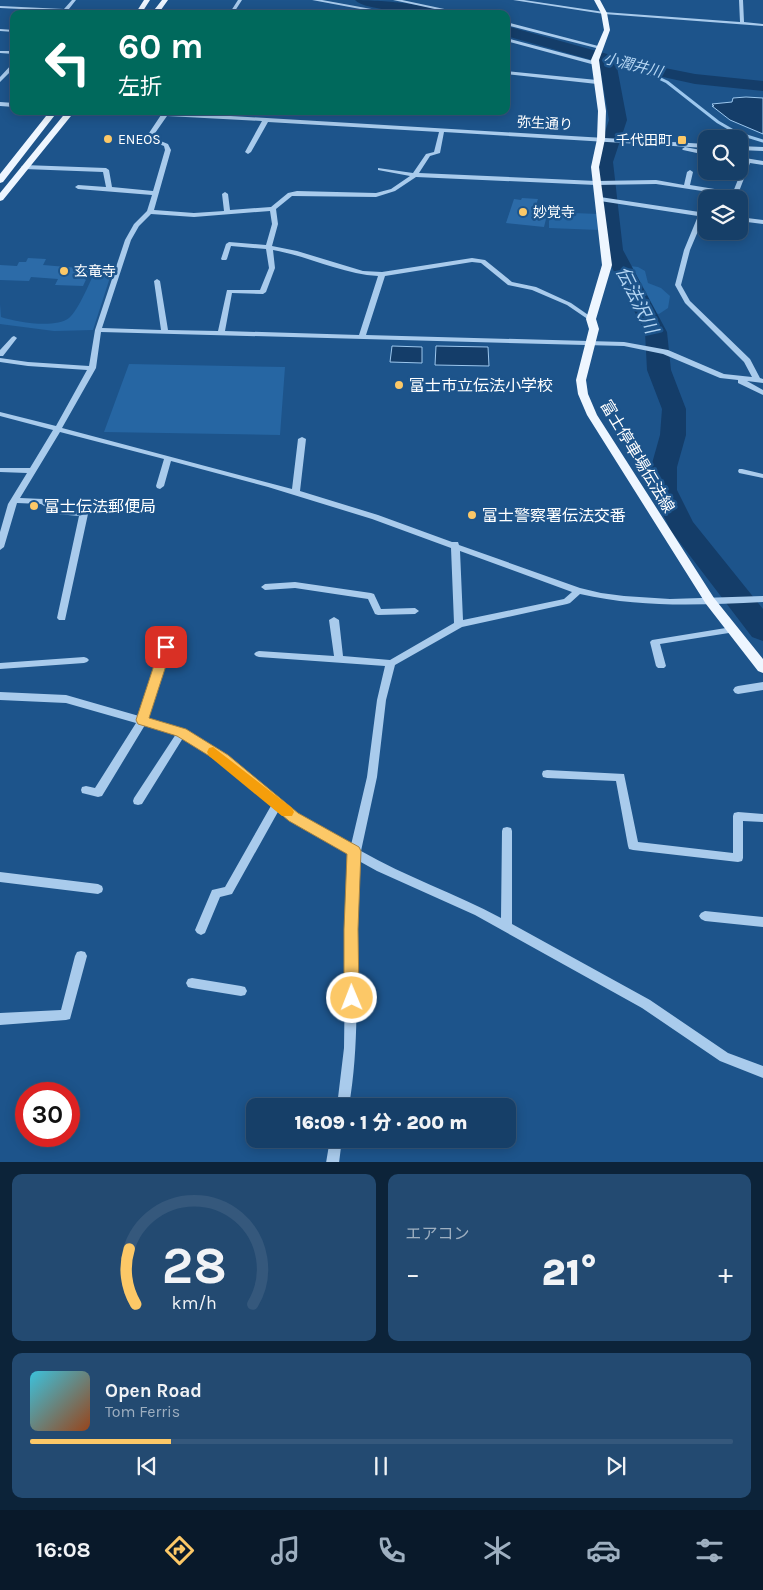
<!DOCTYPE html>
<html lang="ja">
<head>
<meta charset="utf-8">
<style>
  :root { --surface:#163f68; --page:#234a71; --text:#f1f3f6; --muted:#9eafc0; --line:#35587c; --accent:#fcc867 }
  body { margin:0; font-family:Karla,"Noto Sans JP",sans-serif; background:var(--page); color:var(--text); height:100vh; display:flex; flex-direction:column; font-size:19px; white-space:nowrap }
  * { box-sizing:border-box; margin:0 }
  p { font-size:16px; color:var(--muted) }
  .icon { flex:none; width:28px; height:28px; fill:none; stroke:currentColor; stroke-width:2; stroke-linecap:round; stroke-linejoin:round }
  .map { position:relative; height:1162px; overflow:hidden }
  .side { display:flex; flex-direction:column; gap:12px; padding:12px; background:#0c2339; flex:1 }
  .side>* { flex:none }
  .guide { position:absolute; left:10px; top:10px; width:500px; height:105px; border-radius:10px; box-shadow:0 2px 12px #0003,0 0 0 1px var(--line); background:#00695c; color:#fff; overflow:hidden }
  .controls { position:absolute; left:698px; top:130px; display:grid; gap:10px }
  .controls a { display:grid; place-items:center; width:50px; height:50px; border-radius:10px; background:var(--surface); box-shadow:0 2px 12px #0003,0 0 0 1px var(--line); font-size:25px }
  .speed { position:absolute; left:15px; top:1082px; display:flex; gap:10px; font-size:25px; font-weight:700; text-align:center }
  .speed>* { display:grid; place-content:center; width:65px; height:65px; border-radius:50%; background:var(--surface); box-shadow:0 2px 12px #0003,0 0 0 1px var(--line); line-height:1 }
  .speed .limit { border:8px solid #d22; background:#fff; color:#111 }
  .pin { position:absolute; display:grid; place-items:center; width:42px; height:42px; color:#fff; margin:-21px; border-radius:10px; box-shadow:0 2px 8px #0006 }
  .me { position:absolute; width:55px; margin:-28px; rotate:359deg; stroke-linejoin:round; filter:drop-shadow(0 0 4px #0008) }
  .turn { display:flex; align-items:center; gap:18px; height:105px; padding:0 25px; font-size:22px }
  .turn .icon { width:65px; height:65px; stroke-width:2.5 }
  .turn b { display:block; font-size:35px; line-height:42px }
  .big { font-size:38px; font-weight:800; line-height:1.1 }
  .side .card { flex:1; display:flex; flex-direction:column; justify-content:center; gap:8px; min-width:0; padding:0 18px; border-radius:10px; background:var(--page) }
  .side .dial { align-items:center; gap:0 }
  .dial svg { height:130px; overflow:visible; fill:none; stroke:var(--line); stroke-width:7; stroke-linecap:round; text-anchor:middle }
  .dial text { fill:var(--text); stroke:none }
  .song { display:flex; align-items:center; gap:15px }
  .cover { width:60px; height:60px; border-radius:8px; background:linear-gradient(135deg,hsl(190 70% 55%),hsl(20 70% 35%)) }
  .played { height:5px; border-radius:2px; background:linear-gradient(90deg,var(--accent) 20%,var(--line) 20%) }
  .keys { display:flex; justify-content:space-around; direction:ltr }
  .heat { display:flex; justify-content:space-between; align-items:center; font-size:28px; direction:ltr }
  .side .tiles { flex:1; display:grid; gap:12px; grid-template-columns:1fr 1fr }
  .card:last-child { grid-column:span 2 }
  .trip { position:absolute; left:246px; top:1098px; width:270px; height:50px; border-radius:10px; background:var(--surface); box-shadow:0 2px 12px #0003,0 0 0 1px var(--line); font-weight:800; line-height:50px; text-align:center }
  .dock { display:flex; height:80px; justify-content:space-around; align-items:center; background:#09192a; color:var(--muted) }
  .dock .icon { width:35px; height:35px }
  .dock .current { color:var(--accent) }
  .dock b { font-size:22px; color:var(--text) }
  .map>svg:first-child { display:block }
</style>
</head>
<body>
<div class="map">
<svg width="763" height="1163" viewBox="0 0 763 1163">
  <rect width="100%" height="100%" fill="#1d548b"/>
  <path fill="#2666a3" d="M549,212L598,214L599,230L549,228Z
    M114,265L93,330L54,331L0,324V304L1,317C16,322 55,329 69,318C79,310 91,279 97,267Z
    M621,265L638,267L645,271L648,283L661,288L670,296L668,308L659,314L640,309L620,282Z
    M129,364L285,367L280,435L104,432Z"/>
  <path fill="#143d69" stroke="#9cc7ee" d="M746,97L763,98V134L730,120L712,106H714L712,104L732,102L733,98Z
    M392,346L422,347V363L390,362Z
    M436,346L488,347L489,366L435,365Z"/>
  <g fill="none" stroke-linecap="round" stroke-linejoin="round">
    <path stroke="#9cc7ee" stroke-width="3" d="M638,68L667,82L718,122L737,133L763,141"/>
    <path fill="#143d69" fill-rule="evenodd" d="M355,0C371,0 435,3 443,14C428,14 364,11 355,0Z
      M506,26L640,63L695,74L763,81V91L695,84L617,67L627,120L613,162L623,250L667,332L671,370L686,409V435L677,467V490L693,522L763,609V641L752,637L671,531L651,490V467L660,435L662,409L647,370L645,332L603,250L595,162L609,120L599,62L506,36Z"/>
  </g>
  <path fill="#2c6ba8" d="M522,198L538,199L534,211L547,215L544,227L506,223L514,199L521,200Z
    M28,258L46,259L43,265L91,269L83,286L55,285L58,279L31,277L29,281L0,280V265L17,266L19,262H26Z"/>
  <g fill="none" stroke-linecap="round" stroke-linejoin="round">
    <path fill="#a9cbec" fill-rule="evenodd" d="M72,0H76L65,14H60L62,11L0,8V6L64,9Z
      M238,0H242L233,14H229Z
      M312,0H322L399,14H387Z
      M393,0H402L468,14H458Z
      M513,0H524L604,12L740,22L739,0H743L744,22L763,24V26L604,14Z
      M506,22L602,47V48L600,49L506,25Z
      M0,29L14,30V32L0,31Z
      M506,38L597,62L598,63L595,65L506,41Z
      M0,51H14V54L0,53Z
      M12,64H14V68L0,82V77Z
      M506,71L597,80L600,82L597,84L506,74Z
      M0,102L14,103V107L0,106Z
      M111,111H146L706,144V148L444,132L440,153L430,156L419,173L596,181L656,180L684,185L687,172L690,170L693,172L690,185L733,192L745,162L739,161V157L763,161V165L750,163L738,194L735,196L656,184L596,185L416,177L395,191L376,197L292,196L276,209L278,224L272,246L297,251L363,271L382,272L472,258L485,260L512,282L536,287L571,303L594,319L593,320H589L567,305L532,290L508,285L481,263L472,262L385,276L366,335L624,342L668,350L724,374L752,377L744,362L685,303L675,285L684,250L698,216L600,201L597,199L600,197L706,213V217H704L690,250L681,285L690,301L750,359L760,378L763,379V383L747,381L763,390V395L738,383V380L720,378L663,354L624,346L101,332L96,368L62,428L292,489L298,439L302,437L306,439L300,491L378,515L452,542H458L459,545L580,588L601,593L624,596L670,599L763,596V602C701,605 641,608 580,594L570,603L567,604L462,627L395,665L386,700L377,777L361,851C406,877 455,893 501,918L502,831L503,828L507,827L511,828L512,831V924L650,1000L728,1053L763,1066V1078L720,1061L642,1008L475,915L377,871L359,861C352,943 363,1025 349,1106H337L344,1048L346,901L349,855L290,820L279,810L232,894L220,897L205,933L201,935L197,933L195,930L212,890L225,887L272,804L219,761L183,738L142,804L138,805L134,804L133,801L134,798L176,734L145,725L102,796L98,797L82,793L81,790L82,787L86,786L95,788L136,723L66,703L0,700V692L66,695L139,716L167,629L169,627H175L177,629L148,719L185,729L227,755L298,814L351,845L367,777L377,700L385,666L259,657L256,656L254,654L256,652L259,651L334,656L329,620L334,617L339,620L343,656L390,660L454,623L451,548L372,519L268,487L171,461L164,486L160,489L157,488L156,486L164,459L60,432L20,498L43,499L62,510L84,511L88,514L65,620H59L57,618L79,516L57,514L41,504L17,503L4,547L0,550V532L8,504L27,473L0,472V468H30L53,430L0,416V412L56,426L87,370L28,366L0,362V358L28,362L89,366L95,330L125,240L134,224L147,211L152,195L78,189L75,187L78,185L106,187L103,172L24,169L21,167L24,165L106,168L109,170L112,187L153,191L165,150L164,146L149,140L147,136L161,115L114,113ZM167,116L262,121L245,152L248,154L251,152L268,122L439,132L434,152L426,154L413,173L378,168V170L410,176L391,189L376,193L297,191L288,193L271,207L230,210L228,194L225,192L222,194L224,211L194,213L154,210L171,150L168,144L153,138V136ZM270,211L272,224L266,245L229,242L226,244L221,259L222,260H226L227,259L231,246L266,249L269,268L260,290H227L218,331L168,330L160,281L157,279L154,281L161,330L102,328L131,240L139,226L151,214L194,217ZM273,250C308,256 342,274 378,276L359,335L225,331L232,293L263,294L266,292L275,268ZM460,551L572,592L564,599L463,620Z
      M739,146L763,147V151L739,150Z
      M685,147L706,151V155L683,150L682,149Z
      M739,217L763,220V224L739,221Z
      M14,336L17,338L3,356H0V350L12,337Z
      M739,469H742L763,474V478L739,473L738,471Z
      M295,582L371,593L374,594L381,609L415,608L419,611L415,614L378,615L375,614L368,599L295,588L265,590L261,587L265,584Z
      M732,627L737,630L735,632L660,644L666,666L664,668H658L656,666L650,642L652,640Z
      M84,657L87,658L89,660L87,662L84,663L0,669V663Z
      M763,682V690L738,694L735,693L733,690L735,687L738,686Z
      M547,770L624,774L638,842L733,853V816L734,813L738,812L763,814V822L743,821V858L742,861L738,862L633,850L629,849L628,846L616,781L547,778L543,777L542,774L543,771Z
      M0,872L98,884L102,886L103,889L102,892L98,894L0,882Z
      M705,911L763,917V927L705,921L701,919L699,916L701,913Z
      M81,951L85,952L87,956L70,1019L66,1020L0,1025V1013L61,1010L75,956L77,952Z
      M192,978L241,986L245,987L247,991L245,995L241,996L192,988L188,987L186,983L188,979Z
      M330,1139H342L339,1163H326Z"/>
    <path fill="#eef6ff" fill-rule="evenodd" d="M144,0H150L141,14H135Z
      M162,0H168L158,14H151Z
      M594,0H600L607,13L610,30L599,60L606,111L605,139L599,167L612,265L596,319L599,329L586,380L588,394L597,415L714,598L763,659V673L758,671L706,604L587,415L578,394L576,380L589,329L586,319L602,265L591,167L597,139L598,111L591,60L604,30L601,13Z
      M50,111H58L3,182L0,183V174Z
      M67,111H75L3,200L0,201V193Z"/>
  </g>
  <path fill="#fcc867" stroke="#a48243" d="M166,643L172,647L149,718L186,729L228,755L298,813L359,847L361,851L358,929L359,998L357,1003L352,1005L346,1003L344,998V929L347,854L289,821L219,762L177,736L138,724L136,720L160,647Z"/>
  <path fill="#f59e0b" d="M213,747L292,808L294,812L292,816H282L209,756L207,752L209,748Z"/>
  <g fill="#fcc867" stroke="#1d548b" stroke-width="2">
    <circle cx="108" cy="139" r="5"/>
    <rect x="677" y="135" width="10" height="10" rx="2.5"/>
    <circle cx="523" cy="212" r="5"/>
    <circle cx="64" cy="271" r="5"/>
    <circle cx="399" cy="385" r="5"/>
    <circle cx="34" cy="506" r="5"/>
    <circle cx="472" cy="515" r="5"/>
  </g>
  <g text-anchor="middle" stroke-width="5" stroke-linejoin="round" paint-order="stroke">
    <g font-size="14" fill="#fff" stroke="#1d548b">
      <text transform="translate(545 123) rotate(3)" y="5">弥生通り</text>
    </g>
    <g font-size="14" fill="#fff" stroke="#1d548b" text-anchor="start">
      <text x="118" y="144">ENEOS</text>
      <text x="672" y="145" text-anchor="end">千代田町</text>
      <text x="533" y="217">妙覚寺</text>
      <text x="74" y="276">玄竜寺</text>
    </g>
    <g font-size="15" font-style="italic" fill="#b4d5f3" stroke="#1d548b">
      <text transform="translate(633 65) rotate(14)" y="5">小潤井川</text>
    </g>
    <g font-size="16" fill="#fff" stroke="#1d548b" text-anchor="start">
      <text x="409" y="391">富士市立伝法小学校</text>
      <text x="44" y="512">富士伝法郵便局</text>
      <text x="482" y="521">富士警察署伝法交番</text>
    </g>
    <g font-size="16" fill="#fff" stroke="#1d548b">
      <text transform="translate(638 456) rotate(59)" y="6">富士停車場伝法線</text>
    </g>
    <g font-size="18" font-style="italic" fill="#b4d5f3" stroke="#1d548b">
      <text transform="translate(637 300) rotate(64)" y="6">伝法沢川</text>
    </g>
  </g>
</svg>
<div class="controls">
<a><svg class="icon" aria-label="search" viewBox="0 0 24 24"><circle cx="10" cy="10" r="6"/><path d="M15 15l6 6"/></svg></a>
<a><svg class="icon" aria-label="layers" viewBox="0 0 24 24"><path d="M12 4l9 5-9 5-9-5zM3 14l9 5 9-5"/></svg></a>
</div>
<div class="speed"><div class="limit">30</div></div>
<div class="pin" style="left:166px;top:647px;background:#d93025"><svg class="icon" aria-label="arrive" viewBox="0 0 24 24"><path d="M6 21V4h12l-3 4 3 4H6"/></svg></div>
<svg class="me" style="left:352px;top:998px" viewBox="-20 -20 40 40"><circle r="17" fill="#fcc867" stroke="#fff" stroke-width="3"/><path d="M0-11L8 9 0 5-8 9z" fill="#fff"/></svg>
<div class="trip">16:09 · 1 分 · 200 m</div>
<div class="guide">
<div class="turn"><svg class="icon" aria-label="left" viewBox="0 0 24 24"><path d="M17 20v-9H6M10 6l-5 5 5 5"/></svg><div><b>60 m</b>左折</div></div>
</div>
</div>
<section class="side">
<div class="tiles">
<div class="card dial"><svg viewBox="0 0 100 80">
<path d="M14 69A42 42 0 1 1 86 69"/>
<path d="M14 69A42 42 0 0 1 10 35" stroke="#fcc867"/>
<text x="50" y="56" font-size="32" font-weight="700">28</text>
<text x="50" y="72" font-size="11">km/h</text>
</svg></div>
<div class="card"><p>エアコン</p>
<div class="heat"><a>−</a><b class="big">21°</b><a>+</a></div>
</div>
<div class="card">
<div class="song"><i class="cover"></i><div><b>Open Road</b><p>Tom Ferris</p></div></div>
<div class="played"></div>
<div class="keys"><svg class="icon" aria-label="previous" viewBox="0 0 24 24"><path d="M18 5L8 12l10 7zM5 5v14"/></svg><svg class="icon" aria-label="pause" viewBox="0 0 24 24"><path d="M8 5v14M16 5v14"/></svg><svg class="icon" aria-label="next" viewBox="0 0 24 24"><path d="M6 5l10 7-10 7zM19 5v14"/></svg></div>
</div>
</div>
</section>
<nav class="dock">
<b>16:08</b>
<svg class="icon current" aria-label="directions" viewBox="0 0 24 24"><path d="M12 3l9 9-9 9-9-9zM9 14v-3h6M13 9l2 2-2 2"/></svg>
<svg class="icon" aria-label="music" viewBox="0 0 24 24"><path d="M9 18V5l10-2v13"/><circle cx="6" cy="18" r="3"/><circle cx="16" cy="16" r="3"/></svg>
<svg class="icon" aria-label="phone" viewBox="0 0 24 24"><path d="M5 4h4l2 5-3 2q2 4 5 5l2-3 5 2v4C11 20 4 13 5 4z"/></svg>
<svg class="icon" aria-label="climate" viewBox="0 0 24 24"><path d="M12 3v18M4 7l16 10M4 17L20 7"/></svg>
<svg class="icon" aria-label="car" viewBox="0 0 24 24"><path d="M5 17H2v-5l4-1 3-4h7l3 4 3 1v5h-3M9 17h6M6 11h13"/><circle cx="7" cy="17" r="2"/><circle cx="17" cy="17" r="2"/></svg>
<svg class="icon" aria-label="filters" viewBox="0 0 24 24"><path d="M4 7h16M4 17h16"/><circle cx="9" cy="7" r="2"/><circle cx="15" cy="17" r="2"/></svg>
</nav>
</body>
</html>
